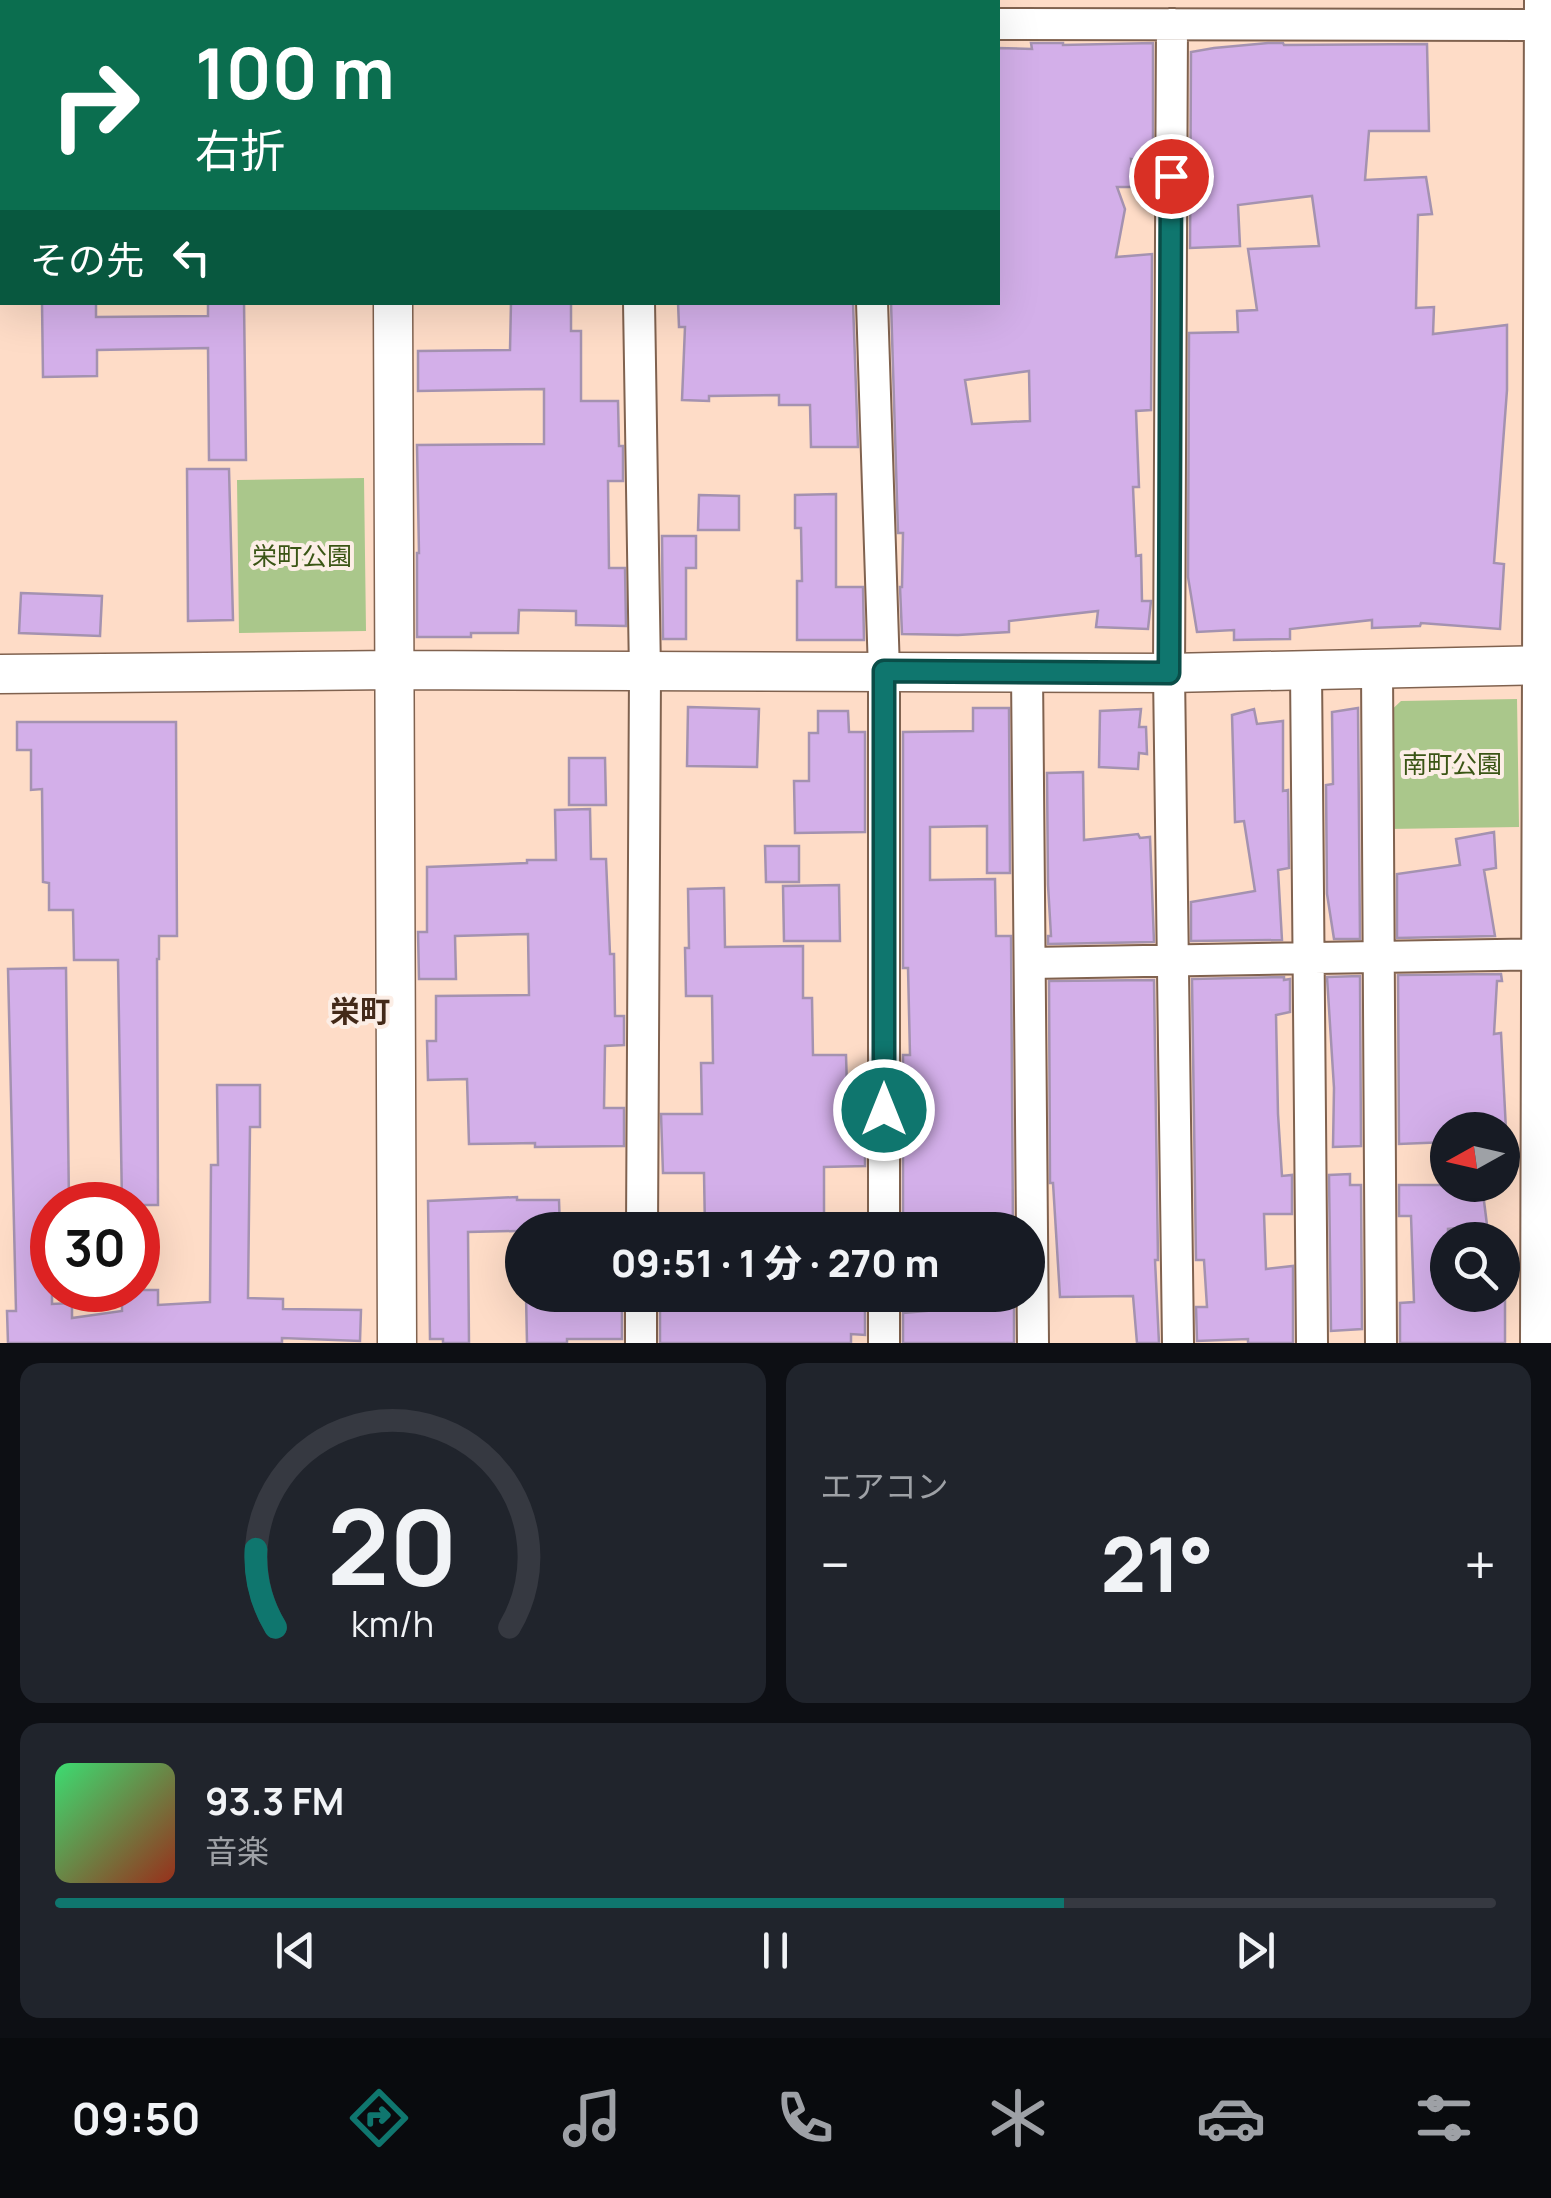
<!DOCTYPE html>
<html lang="ja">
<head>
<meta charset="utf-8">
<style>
  :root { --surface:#171b24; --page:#20242c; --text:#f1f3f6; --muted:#9ea1a6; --line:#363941; --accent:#0f766e }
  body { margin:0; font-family:Manrope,"Noto Sans JP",sans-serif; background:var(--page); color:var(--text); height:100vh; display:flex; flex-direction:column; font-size:38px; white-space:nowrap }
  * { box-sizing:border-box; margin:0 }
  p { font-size:32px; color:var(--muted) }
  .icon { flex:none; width:55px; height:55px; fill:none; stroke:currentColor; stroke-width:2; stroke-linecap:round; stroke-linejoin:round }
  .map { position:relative; height:1343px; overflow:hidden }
  .sheet { display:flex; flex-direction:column; gap:20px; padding:20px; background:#0d0f14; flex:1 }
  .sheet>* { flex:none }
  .hud { position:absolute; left:0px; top:0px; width:1000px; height:305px; box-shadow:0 10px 40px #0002; background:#0b6e4f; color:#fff; overflow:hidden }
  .needle { width:65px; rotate:262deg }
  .controls { position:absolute; left:1430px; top:1112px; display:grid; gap:20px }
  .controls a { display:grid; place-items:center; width:90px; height:90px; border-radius:50%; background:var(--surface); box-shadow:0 10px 40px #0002; font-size:50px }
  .speed { position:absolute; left:30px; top:1182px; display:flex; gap:20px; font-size:50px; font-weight:700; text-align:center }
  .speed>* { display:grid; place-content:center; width:130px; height:130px; border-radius:50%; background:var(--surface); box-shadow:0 10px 40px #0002; line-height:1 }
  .speed .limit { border:15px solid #d22; background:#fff; color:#111 }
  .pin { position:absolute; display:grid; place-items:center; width:85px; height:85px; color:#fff; margin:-42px; border:5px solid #fff; border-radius:50%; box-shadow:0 2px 10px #0007 }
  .me { position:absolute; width:110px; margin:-55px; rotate:0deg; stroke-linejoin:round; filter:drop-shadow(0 0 8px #0008) }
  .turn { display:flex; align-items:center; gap:35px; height:210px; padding:0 30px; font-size:45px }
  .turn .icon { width:130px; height:130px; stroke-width:2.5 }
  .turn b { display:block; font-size:70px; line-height:85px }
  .then { display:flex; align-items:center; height:95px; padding:0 30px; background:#0003; gap:20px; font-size:38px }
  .big { font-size:75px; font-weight:800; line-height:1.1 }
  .sheet .widget { flex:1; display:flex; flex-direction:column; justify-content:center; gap:15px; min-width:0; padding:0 35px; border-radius:20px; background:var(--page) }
  .sheet .dial { align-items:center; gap:0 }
  .dial svg { height:260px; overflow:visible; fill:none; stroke:var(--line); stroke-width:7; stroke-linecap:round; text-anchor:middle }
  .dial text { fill:var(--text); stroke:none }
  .song { display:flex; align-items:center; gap:30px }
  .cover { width:120px; height:120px; border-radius:15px; background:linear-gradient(135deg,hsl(140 70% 55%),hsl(10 70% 35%)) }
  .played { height:10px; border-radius:5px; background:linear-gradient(90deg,var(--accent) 70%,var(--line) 70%) }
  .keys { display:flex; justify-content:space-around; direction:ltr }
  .heat { display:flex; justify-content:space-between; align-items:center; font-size:55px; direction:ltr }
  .sheet .tiles { flex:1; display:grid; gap:20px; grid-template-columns:1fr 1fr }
  .widget:last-child { grid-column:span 2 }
  .trip { position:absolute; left:505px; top:1212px; width:540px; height:100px; border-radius:50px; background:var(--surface); box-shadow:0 10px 40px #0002; font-weight:800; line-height:100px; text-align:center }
  .tab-bar { display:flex; height:160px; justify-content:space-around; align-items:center; background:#090b0e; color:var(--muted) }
  .tab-bar .icon { width:70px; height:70px }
  .tab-bar .current { color:var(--accent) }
  .tab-bar b { font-size:45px; color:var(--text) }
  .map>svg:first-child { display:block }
</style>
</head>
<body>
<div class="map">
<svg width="1551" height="1343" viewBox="0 0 1551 1343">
  <rect width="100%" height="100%" fill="#fedcc7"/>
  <path fill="#aac78b" d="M364,478L366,631L239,633L237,480Z
    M1517,699L1519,827L1388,829L1385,716L1401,701Z"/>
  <path fill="#d3afe9" stroke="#a492b0" stroke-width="2.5" fill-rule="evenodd" d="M1031,43H1063V45L1153,43V162L1131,159L1135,187H1117L1125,209L1116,257L1152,254L1151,410L1136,411L1139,487H1133L1136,556L1141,555L1142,601H1151L1148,629L1096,627L1098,611L1009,621V632L958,635L902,634L900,587H902L903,533H898L891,302H998V48L1032,49ZM1029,371L1030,421L972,424L965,380Z
    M1268,43H1283L1284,45L1427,44L1429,131H1369L1365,180L1426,177L1432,214L1418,215L1416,308L1434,307L1433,334L1507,325V390L1494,563L1504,564L1500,629L1421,623L1420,626L1372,628V620L1290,629V639L1234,640V630L1197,632L1188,577L1189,333L1238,332L1237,311L1257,310L1248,249L1319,246L1312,196L1238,205L1240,246L1190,248L1191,52L1214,48Z
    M42,302H96V317L208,316V302H244L246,460H209L208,348L97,350V376L43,377Z
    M511,302H571V331H581V401H618L619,446H623V481H608L609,568H625L626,626L576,625V611L519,610L518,633H471V637H417V553H419L417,445L544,444V389L418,391V351L510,350Z
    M678,302H853L858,447H811L810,405H779V395L709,396V401L682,400L685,327H679Z
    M187,469H229L233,620L188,621Z
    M836,494V587H863L864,640H797V581H802L801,528H795V495Z
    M699,495L739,496V530H698Z
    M662,536H696V568H686V639H663Z
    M21,593L102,596L100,636L19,633Z
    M688,707L759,709L757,767L687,766Z
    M973,708H1009L1010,873H987V826L930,827V880L995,879L996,936H1011L1013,1230H903V1055H910L908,968H903V732L973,731Z
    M1358,708L1360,939H1334L1327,894L1326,785L1333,784L1332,712Z
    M1141,709L1139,727H1146L1147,754L1139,753L1138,769L1099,767L1100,711Z
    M1254,709L1257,724L1283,721V791L1288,790L1289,868L1278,870L1282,940L1191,941V902L1255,891L1244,821L1235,822L1232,715Z
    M818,711H848L849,732H865V832L795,833L794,781H809V733H818Z
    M17,722H176L177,936H159V959H157L158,1205H122L118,960H74L73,910H49V883L43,882L42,789L31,790V750H17Z
    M569,758H605L606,805H569Z
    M1083,772L1084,840L1138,834L1140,838L1150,837L1154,942L1048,944V936H1051L1048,885L1047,773Z
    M590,809L591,859H606L610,954H614L615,1016H624V1045L605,1046L604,1108H624V1146L535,1147V1143L469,1144L467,1079L428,1080L427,1041H436V996L529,995L528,934L455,936L456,979H419L418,932H427V867L527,863V860H556L555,810Z
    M1494,832L1496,868L1484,870L1495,936L1397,938V874L1460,865L1456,839Z
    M765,846H799V882H766Z
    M839,885L840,941H784L783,886Z
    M724,888L725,947L803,946V998H812L813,1055H846L848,1119H865V1166L824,1167V1230H705L704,1173H663L661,1114H702L701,1063H713L712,996H686L685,948H689L688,889Z
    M66,968L69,1205H52V1304L72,1303V1318L122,1311V1290H158V1305L210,1302L211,1165H218L217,1085H260V1127H250L248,1298L283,1299V1309L361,1310L360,1341L282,1338V1343H8L7,1311H16L8,969Z
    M1501,974L1502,981H1497L1494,1034L1501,1033L1506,1130H1448V1142L1399,1144L1398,975Z
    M1360,976L1361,1146L1333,1147L1334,1088L1327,977Z
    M1284,977V980L1290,979V1012L1276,1015L1278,1114L1282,1176L1292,1175V1214H1264L1266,1269L1293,1266V1343H1248V1339L1197,1341L1196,1307H1207L1204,1260H1196L1192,979Z
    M1154,980L1158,1260H1155L1159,1343H1137L1133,1296L1060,1297L1053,1183H1050L1049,981Z
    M1350,1174V1185H1361L1362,1329L1331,1331L1329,1175Z
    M1399,1185H1482L1487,1225L1448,1229V1299H1505V1343H1400V1303L1414,1302L1411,1216H1399Z
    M517,1197V1200H559L560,1230L468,1232L469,1343H443V1339H430L428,1201Z
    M526,1295H622V1339H567V1343H527Z
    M744,1295H801V1302L865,1303V1335L851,1334V1343H660V1307L745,1303Z
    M991,1295H1014V1343H903V1313L992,1305Z"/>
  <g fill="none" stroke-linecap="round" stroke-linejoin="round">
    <defs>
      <path id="minor" d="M85,0V2
        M629,0V2
        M946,0V2
        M998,24L1551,25
        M1172,24L1169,673L1178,1343
        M0,32H2
        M639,302L645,673L642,1230
        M872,302L884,671V1230
        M1377,669L1381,1343
        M1306,671L1312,1343
        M1027,672L1033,1343
        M1030,963L1551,954
        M884,1295V1343
        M641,1343V1295
        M1536,1343L1540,0"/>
      <path id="tertiary" d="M387,0L388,2
        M393,302L397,1343
        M0,674L394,670L1169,673L1551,665"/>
    </defs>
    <use href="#minor" stroke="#80624f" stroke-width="34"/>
    <use href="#tertiary" stroke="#80624f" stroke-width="41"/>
    <use href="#minor" stroke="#fff" stroke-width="30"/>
    <use href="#tertiary" stroke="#fff" stroke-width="38"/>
  </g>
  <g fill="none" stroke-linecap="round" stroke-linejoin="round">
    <defs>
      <path id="route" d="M884,1110V671L1169,673L1171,176"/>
    </defs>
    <use href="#route" stroke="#0a4d48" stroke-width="25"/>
    <use href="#route" stroke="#0f766e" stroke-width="18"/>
  </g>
  <g text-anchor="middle" stroke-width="8" stroke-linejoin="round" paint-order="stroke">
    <g font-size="25" fill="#3a5515" stroke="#fceee6">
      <text x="302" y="565">栄町公園</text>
      <text x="1452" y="773">南町公園</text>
    </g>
    <g font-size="30" font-weight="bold" fill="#432918" stroke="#fceee6">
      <text x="360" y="1022">栄町</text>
    </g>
  </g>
</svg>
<div class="controls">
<a><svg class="needle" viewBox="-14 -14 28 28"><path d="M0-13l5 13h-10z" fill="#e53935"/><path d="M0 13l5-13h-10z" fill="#9ea1a6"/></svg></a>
<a><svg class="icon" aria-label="search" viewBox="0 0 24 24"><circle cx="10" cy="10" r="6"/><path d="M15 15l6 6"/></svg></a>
</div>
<div class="speed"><div class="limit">30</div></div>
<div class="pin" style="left:1171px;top:176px;background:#d93025"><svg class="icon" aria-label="arrive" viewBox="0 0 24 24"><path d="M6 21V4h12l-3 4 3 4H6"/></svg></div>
<svg class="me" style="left:884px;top:1110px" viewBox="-20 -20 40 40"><circle r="17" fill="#0f766e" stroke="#fff" stroke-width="3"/><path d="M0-11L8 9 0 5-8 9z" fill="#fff"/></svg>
<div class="trip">09:51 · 1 分 · 270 m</div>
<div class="hud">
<div class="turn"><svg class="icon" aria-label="right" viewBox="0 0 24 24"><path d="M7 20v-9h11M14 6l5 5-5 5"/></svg><div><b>100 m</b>右折</div></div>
<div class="then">その先<svg class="icon" aria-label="left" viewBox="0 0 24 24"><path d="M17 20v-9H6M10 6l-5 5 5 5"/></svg></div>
</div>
</div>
<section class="sheet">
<div class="tiles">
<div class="widget dial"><svg viewBox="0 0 100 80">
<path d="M14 69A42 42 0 1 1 86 69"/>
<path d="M14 69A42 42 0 0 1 8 45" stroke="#0f766e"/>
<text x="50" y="56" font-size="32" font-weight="700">20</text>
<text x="50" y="72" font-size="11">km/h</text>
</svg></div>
<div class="widget"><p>エアコン</p>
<div class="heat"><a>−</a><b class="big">21°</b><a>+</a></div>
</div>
<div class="widget">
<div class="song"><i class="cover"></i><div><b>93.3 FM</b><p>音楽</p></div></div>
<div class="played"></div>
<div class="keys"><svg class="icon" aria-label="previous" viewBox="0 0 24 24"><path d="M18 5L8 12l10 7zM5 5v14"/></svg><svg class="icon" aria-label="pause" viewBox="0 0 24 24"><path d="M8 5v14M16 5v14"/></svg><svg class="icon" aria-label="next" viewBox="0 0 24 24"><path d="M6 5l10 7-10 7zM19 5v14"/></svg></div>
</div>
</div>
</section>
<nav class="tab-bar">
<b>09:50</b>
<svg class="icon current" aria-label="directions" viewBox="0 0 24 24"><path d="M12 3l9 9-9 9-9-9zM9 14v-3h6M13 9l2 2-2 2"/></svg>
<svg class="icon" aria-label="music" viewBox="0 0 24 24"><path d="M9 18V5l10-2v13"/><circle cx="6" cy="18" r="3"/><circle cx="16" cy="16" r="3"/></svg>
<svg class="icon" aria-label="phone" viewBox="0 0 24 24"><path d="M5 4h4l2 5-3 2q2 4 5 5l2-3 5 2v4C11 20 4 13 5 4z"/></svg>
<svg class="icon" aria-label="climate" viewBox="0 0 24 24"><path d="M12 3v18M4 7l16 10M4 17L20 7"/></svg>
<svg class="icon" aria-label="car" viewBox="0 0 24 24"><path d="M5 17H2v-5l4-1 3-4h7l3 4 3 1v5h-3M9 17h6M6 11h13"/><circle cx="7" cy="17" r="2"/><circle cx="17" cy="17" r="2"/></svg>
<svg class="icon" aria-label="filters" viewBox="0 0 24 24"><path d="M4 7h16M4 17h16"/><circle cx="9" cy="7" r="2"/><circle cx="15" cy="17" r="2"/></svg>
</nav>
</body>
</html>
